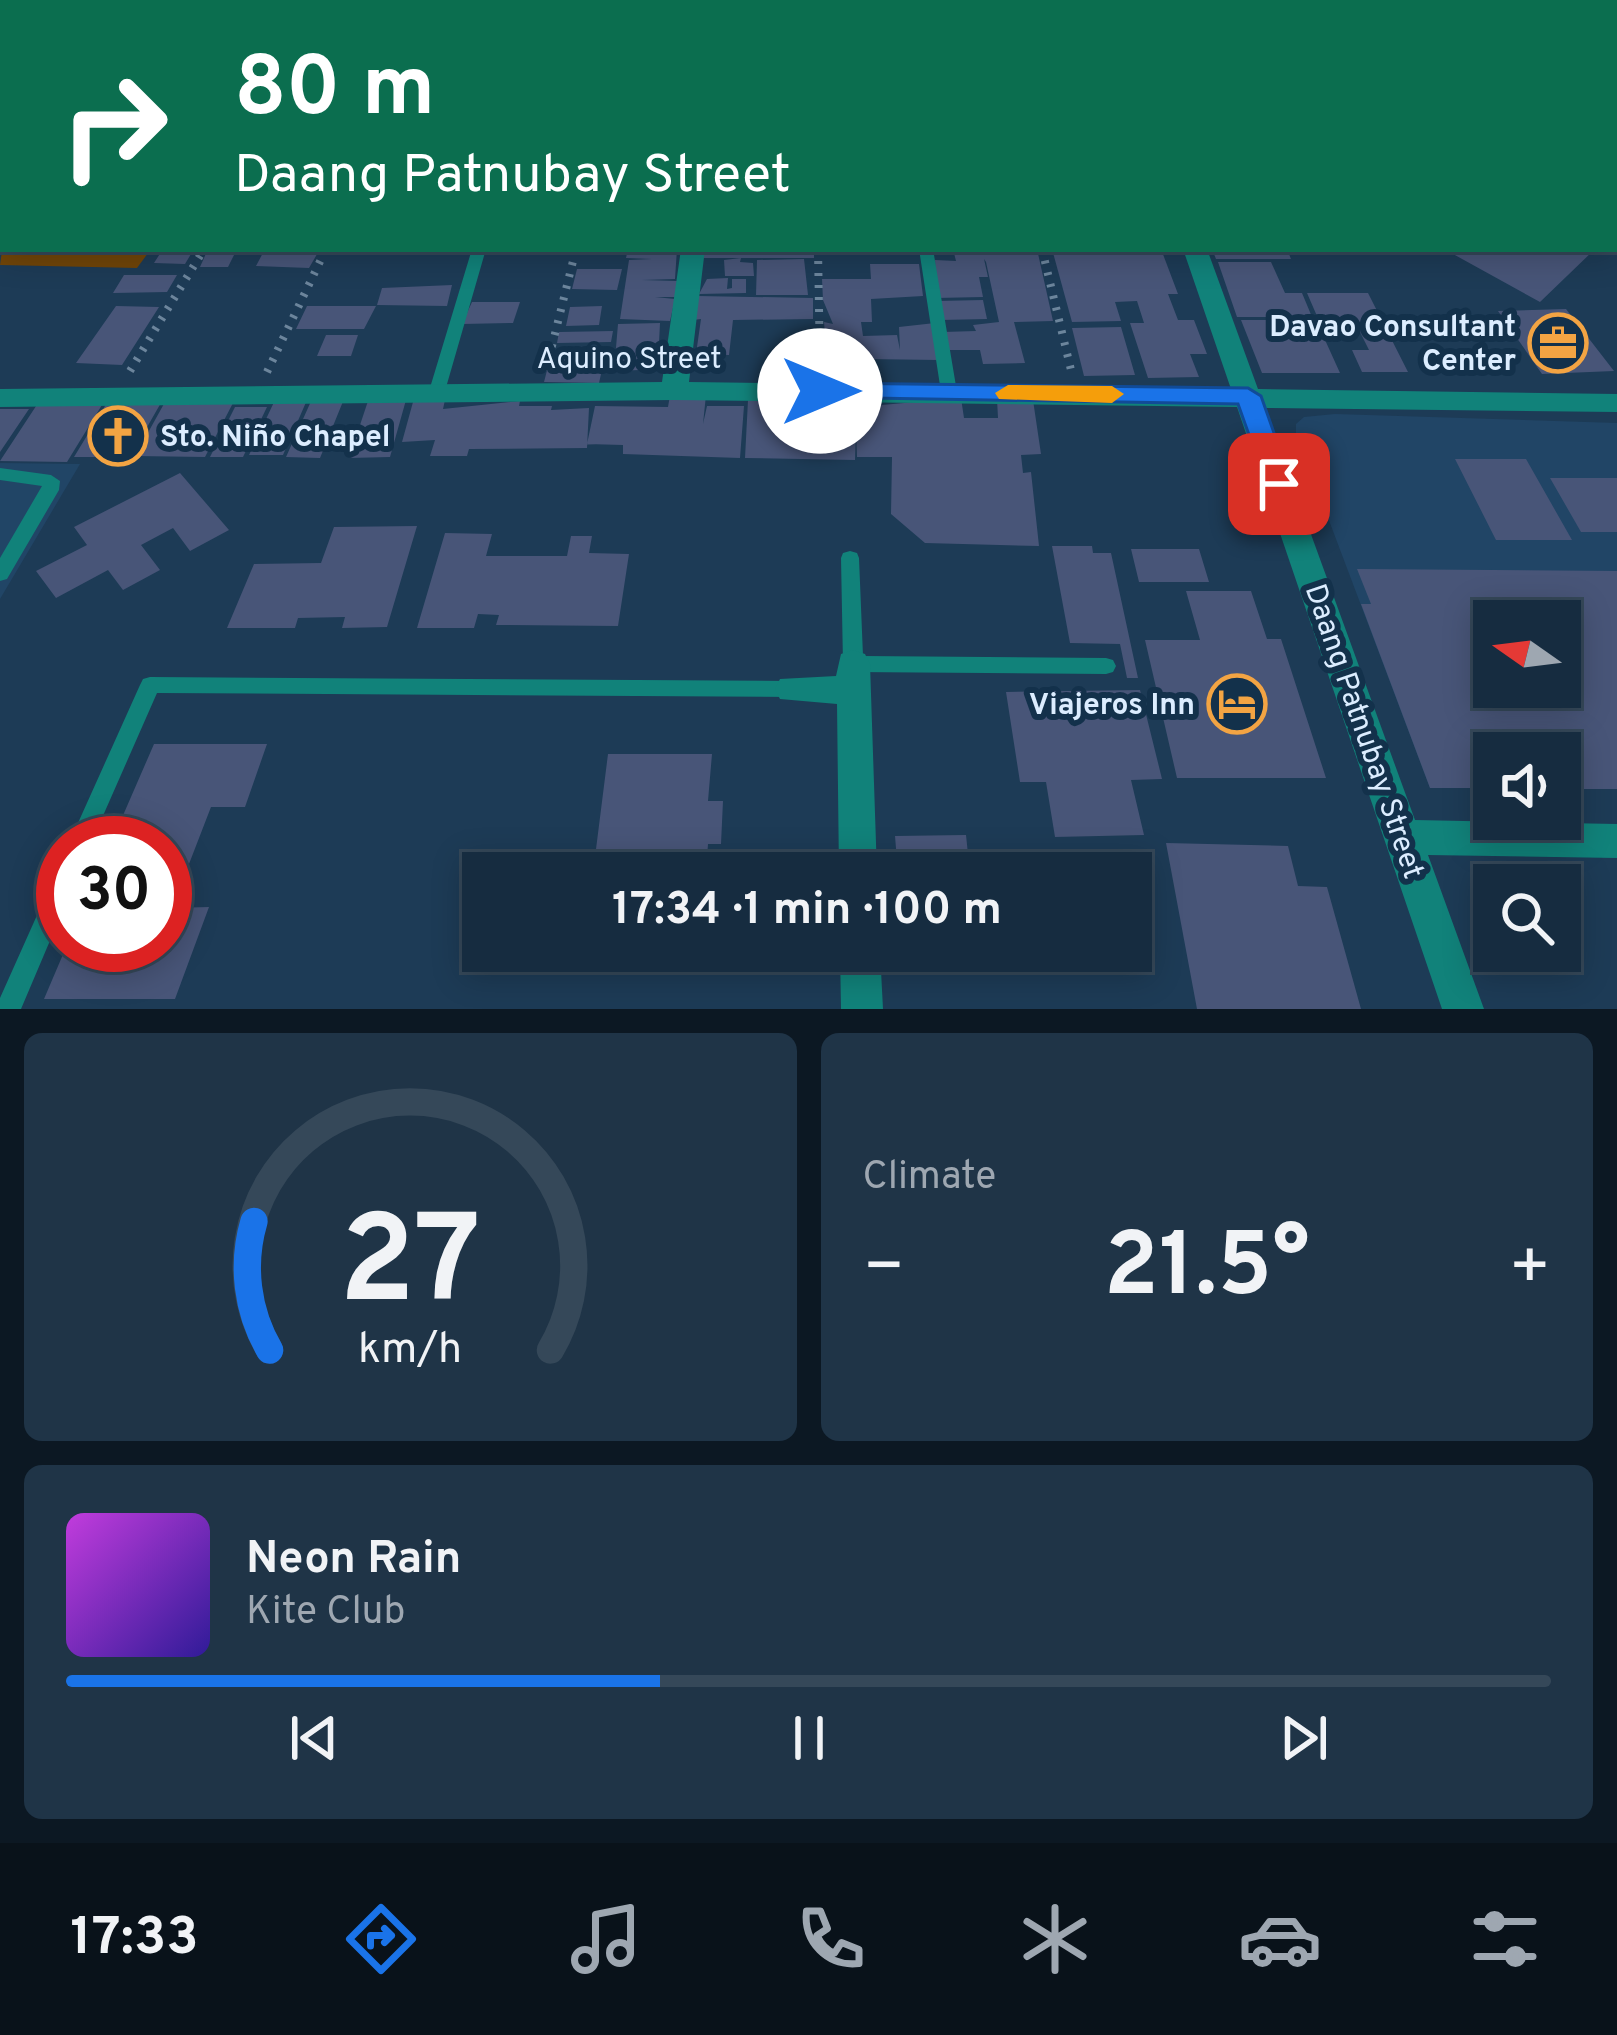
<!DOCTYPE html>
<html lang="en">
<head>
<meta charset="utf-8">
<style>
  :root { --surface:#162c40; --page:#1f3447; --text:#f1f3f6; --muted:#9ea7b1; --line:#354859; --accent:#1a73e8 }
  body { margin:0; font-family:Overpass,sans-serif; background:var(--page); color:var(--text); height:100vh; display:flex; flex-direction:column; font-size:45px; white-space:nowrap }
  * { box-sizing:border-box; margin:0 }
  p { font-size:39px; color:var(--muted) }
  .icon { flex:none; width:66px; height:66px; fill:none; stroke:currentColor; stroke-width:2; stroke-linecap:round; stroke-linejoin:round }
  .map { position:relative; height:1009px; overflow:hidden }
  .panel { display:flex; flex-direction:column; gap:24px; padding:24px; background:#0c1823; flex:1 }
  .panel>* { flex:none }
  .guide { position:absolute; left:0px; top:0px; width:1617px; height:252px; box-shadow:0 6px 30px #0003,0 0 0 3px var(--line); background:#0b6e4f; color:#fff; overflow:hidden }
  .needle { width:78px; rotate:284deg }
  .controls { position:absolute; left:1473px; top:600px; display:grid; gap:24px }
  .controls a { display:grid; place-items:center; width:108px; height:108px; border-radius:0px; background:var(--surface); box-shadow:0 6px 30px #0003,0 0 0 3px var(--line); font-size:60px }
  .speed { position:absolute; left:36px; top:816px; display:flex; gap:24px; font-size:60px; font-weight:700; text-align:center }
  .speed>* { display:grid; place-content:center; width:156px; height:156px; border-radius:50%; background:var(--surface); box-shadow:0 6px 30px #0003,0 0 0 3px var(--line); line-height:1 }
  .speed .limit { border:18px solid #d22; background:#fff; color:#111 }
  .pin { position:absolute; display:grid; place-items:center; width:102px; height:102px; color:#fff; margin:-51px; border-radius:24px; box-shadow:0 6px 18px #0006 }
  .me { position:absolute; width:132px; margin:-66px; rotate:90deg; stroke-linejoin:round; filter:drop-shadow(0 0 9px #0008) }
  .turn { display:flex; align-items:center; gap:42px; height:252px; padding:0 36px; font-size:54px }
  .turn .icon { width:156px; height:156px; stroke-width:2.5 }
  .turn b { display:block; font-size:84px; line-height:102px }
  .big { font-size:90px; font-weight:700; line-height:1.1 }
  .panel .widget { flex:1; display:flex; flex-direction:column; justify-content:center; gap:18px; min-width:0; padding:0 42px; border-radius:18px; background:var(--page) }
  .panel .dial { align-items:center; gap:0 }
  .dial svg { height:312px; overflow:visible; fill:none; stroke:var(--line); stroke-width:7; stroke-linecap:round; text-anchor:middle }
  .dial text { fill:var(--text); stroke:none }
  .song { display:flex; align-items:center; gap:36px }
  .cover { width:144px; height:144px; border-radius:18px; background:linear-gradient(135deg,hsl(290 70% 55%),hsl(250 70% 35%)) }
  .played { height:12px; border-radius:6px; background:linear-gradient(90deg,var(--accent) 40%,var(--line) 40%) }
  .keys { display:flex; justify-content:space-around; direction:ltr }
  .heat { display:flex; justify-content:space-between; align-items:center; font-size:66px; direction:ltr }
  .panel .tiles { flex:1; display:grid; gap:24px; grid-template-columns:1fr 1fr }
  .widget:last-child { grid-column:span 2 }
  .trip { position:absolute; left:462px; top:852px; width:690px; height:120px; border-radius:0px; background:var(--surface); box-shadow:0 6px 30px #0003,0 0 0 3px var(--line); font-weight:700; line-height:120px; text-align:center }
  .dock { display:flex; height:192px; justify-content:space-around; align-items:center; background:#09121a; color:var(--muted) }
  .dock .icon { width:84px; height:84px }
  .dock .on { color:var(--accent) }
  .dock b { font-size:54px; color:var(--text) }
  .map>svg:first-child { display:block }
</style>
</head>
<body>
<div class="map">
<svg width="1617" height="1009" viewBox="0 0 1617 1009">
  <rect width="100%" height="100%" fill="#1d3b56"/>
  <path fill="#214566" fill-rule="evenodd" d="M1335,414L1617,423V789H1560V753H1494V788H1430L1296,433V424L1304,417ZM1494,621H1560V687H1494Z
    M0,463L80,464L0,599Z"/>
  <path fill="#704508" d="M3,244V249H151L137,268L0,265Z"/>
  <path fill="#485578" fill-rule="evenodd" d="M163,249H194L185,264L154,263Z
    M208,249H237L228,267H200Z
    M265,249H320L309,268L256,266Z
    M628,249H677L675,279L642,280L677,281L675,297H655L675,299L670,321L620,319L629,260L652,259L626,258Z
    M701,249H814V258H700Z
    M953,249H1037L1053,321L1014,322L1025,363L983,364L980,350H945L943,332L976,331L973,325L999,322L986,262L984,259L988,277H979L983,297L936,298L935,260L956,261Z
    M1052,249H1161L1178,294H1168L1178,320H1194L1207,354H1190L1199,377L1148,378L1130,323H1144L1137,301L1115,302L1121,321L1072,322Z
    M1212,249H1287L1291,259H1216Z
    M1444,249H1595L1540,302Z
    M741,258L740,262L753,263L754,276H725L724,260Z
    M804,259L808,295H756L757,260Z
    M1218,262H1271L1285,293H1302L1312,317H1237Z
    M870,264H919L923,296L871,299L872,322H861L863,336L897,335L900,350L899,327L935,323L939,360L865,359L866,372L828,373L824,322L833,324L823,300L822,279H871Z
    M577,269H622L617,290L572,289Z
    M124,275H177L167,292L113,293Z
    M728,278L727,289L732,288V279H746V293L699,294L707,279Z
    M452,285L447,306L377,305L382,288Z
    M1307,293H1368L1408,372H1362L1352,350H1369L1355,322L1320,323Z
    M698,296L813,298V319L733,320L729,355L696,354L701,319L693,320Z
    M983,300L987,319L940,320L937,301Z
    M472,302H520L513,323L462,324Z
    M116,306L159,307L122,365L76,363Z
    M307,306H376L364,329H296Z
    M602,306L599,325L566,326L570,307Z
    M1566,309L1614,371L1542,374L1498,311Z
    M1241,320H1316L1340,373H1262Z
    M660,323L658,363H640V370L614,371L618,324Z
    M1121,327L1135,375L1084,376L1072,328Z
    M613,331L611,342L557,343L559,332Z
    M326,335H358L351,356H317Z
    M552,351L606,352L599,383L544,382Z
    M820,393L870,399V406L961,398L964,418H998L997,399L1033,400L1041,454L1021,455L1023,473L1031,472L1039,546L925,543L891,514L892,457H857L856,431L855,460L745,458L748,400L816,399L817,439Z
    M670,395H706L703,424L707,406H744L740,458L623,454V445L587,444L595,406L668,407Z
    M312,399H344L320,458L286,457Z
    M40,400H105L67,462L0,461Z
    M275,400H307L283,455H249Z
    M406,400L390,457L349,458L368,401Z
    M445,400L443,409L520,401L519,406H552L551,410L589,408L587,448L469,449L467,456H430L435,440L402,442L413,402Z
    M108,401H162L130,457H74Z
    M165,402L233,403L205,457L135,456Z
    M235,407H267L243,457H210Z
    M0,409H29L0,452Z
    M1455,459H1526L1572,540H1496Z
    M180,473L229,530L190,551L173,528L141,545L160,570L123,590L108,570L56,598L36,571L87,545L74,527Z
    M1550,478H1617V532H1581Z
    M417,526L387,627L342,628L345,617L298,618L295,628H227L254,564L321,563L334,527Z
    M445,533L492,534L486,556H567L571,536H592L589,553L629,554L618,626L496,625L499,615L478,614L474,628H417Z
    M1052,546H1092L1093,553H1111L1138,678H1127L1120,644L1070,643Z
    M1131,549H1199L1209,582H1139Z
    M1357,569L1617,571V789H1560V753H1494V788H1430L1361,604H1371ZM1494,621H1560V687H1494Z
    M1186,591H1251L1267,639H1281L1326,778H1177L1145,640H1200Z
    M1140,690L1162,779L1131,780L1144,835L1055,837L1046,782H1020L1006,692Z
    M154,744H267L245,807H211L172,908L209,907L175,999H44L67,945H165V843H111Z
    M608,754H712L708,801H723L721,844H708L706,873H593Z
    M966,835L970,873H898L895,836Z
    M1166,843L1288,846L1298,886L1327,887L1361,1009H1197Z"/>
  <g fill="none" stroke-linecap="round" stroke-linejoin="round">
    <path stroke="#6c859c" stroke-width="4.5" stroke-dasharray="1.5 6" stroke-linecap="butt" d="M0,2H58"/>
    <path stroke="#6c859c" stroke-width="8" stroke-dasharray="3 9" stroke-linecap="butt" d="M818,249L820,367
      M1042,249L1071,370
      M546,370L576,249
      M130,371L204,249
      M267,372L326,249"/>
    <path fill="#11827a" fill-rule="evenodd" d="M566,0H576L575,3H565Z
      M472,249H486L445,391L437,396L429,391Z
      M919,249H933L957,392L949,397L941,392Z
      M0,468L51,475L60,481L59,490L7,579L0,581V558L42,486L0,480Z
      M850,551L857,553L859,558L863,656L1106,658L1113,660L1116,666L1113,672L1106,674L853,672L846,670L843,664L841,558L843,553Z
      M150,677L792,681L799,683L802,689L799,695L792,697L157,693L91,843H69L140,685L143,679Z
      M63,872V910L21,1009H0V998L55,875Z"/>
    <path fill="#11827a" fill-rule="evenodd" d="M717,0H735V3H717Z
      M1054,0H1072L1074,3H1056Z
      M0,35H3V47H0Z
      M3,79V93L0,94V80Z
      M3,188V202L0,203V189Z
      M3,217V233L0,234V218Z
      M681,249H705L689,382L1231,389L1183,249H1207L1258,389L1617,394V412L1265,408L1415,820L1617,824V858L1428,855L1484,1009H1442L1237,407L674,400L0,407V389L662,382Z
      M853,650L865,654L870,664L877,873H839L837,704L780,699L775,689L780,679L836,676L841,654Z
      M840,951H880L883,1009H841Z"/>
    <path fill="#48bcb2" fill-rule="evenodd" d="M1307,0H1326L1328,3H1309Z
      M1614,167L1617,168V183L1614,182Z"/>
  </g>
  <path fill="#1a73e8" stroke="#114b97" stroke-width="3" d="M820,383L1248,388L1261,396L1292,484L1288,491H1269L1238,404L812,397L808,391Z"/>
  <path fill="#f59e0b" d="M1008,385L1112,386L1124,394L1112,403L999,399L995,393Z"/>
  <defs>
    <symbol id="office-ring" viewBox="-11 -11 22 22"><circle r="9.5" fill="#13314b" stroke="#f3a443" stroke-width="1.5"/><path d="M-6-3h4V-5.5h4V-3h4V5H-6ZM-1-4.5V-3h2v-1.5ZM-6 0V1H6V0Z" fill="#f3a443"/></symbol>
    <symbol id="church-ring" viewBox="-11 -11 22 22"><circle r="9.5" fill="#13314b" stroke="#f3a443" stroke-width="1.5"/><path d="M-1.2-6h2.4v3.5h3.3v2.4h-3.3V6h-2.4V-.1h-3.3v-2.4h3.3Z" fill="#f3a443"/></symbol>
    <symbol id="hotel-ring" viewBox="-11 -11 22 22"><circle r="9.5" fill="#13314b" stroke="#f3a443" stroke-width="1.5"/><path d="M-6-4.5h1.5V1H6V5H4.5V3h-9V5H-6ZM-4 0a1.8 1.8 0 1 1 3.6 0ZM.5 0V-2.5h3Q6-2.5 6 0Z" fill="#f3a443"/></symbol>
  </defs>
  <g fill-rule="evenodd">
    <use href="#office-ring" x="1525" y="310" width="66" height="66"/>
    <use href="#church-ring" x="85" y="403" width="66" height="66"/>
    <use href="#hotel-ring" x="1204" y="671" width="66" height="66"/>
  </g>
  <g text-anchor="middle" stroke-width="12" stroke-linejoin="round" paint-order="stroke">
    <g font-size="30" font-weight="bold" fill="#dcedff" stroke="#13314b" text-anchor="end">
      <text x="1516" y="336">Davao Consultant<tspan x="1516" dy="34">Center</tspan></text>
      <text x="160" y="446" text-anchor="start">Sto. Niño Chapel</text>
      <text x="1195" y="714">Viajeros Inn</text>
    </g>
    <g font-size="30" fill="#dcedff" stroke="#13314b">
      <text x="629" y="368">Aquino Street</text>
      <text transform="translate(1365 731) rotate(71)" y="10">Daang Patnubay Street</text>
    </g>
  </g>
</svg>
<div class="controls">
<a><svg class="needle" viewBox="-14 -14 28 28"><path d="M0-13l5 13h-10z" fill="#e53935"/><path d="M0 13l5-13h-10z" fill="#9ea7b1"/></svg></a>
<a><svg class="icon" aria-label="sound" viewBox="0 0 24 24"><path d="M4 9h4l5-4v14l-5-4H4zM17 9q2 3 0 6"/></svg></a>
<a><svg class="icon" aria-label="search" viewBox="0 0 24 24"><circle cx="10" cy="10" r="6"/><path d="M15 15l6 6"/></svg></a>
</div>
<div class="speed"><div class="limit">30</div></div>
<div class="pin" style="left:1279px;top:484px;background:#d93025"><svg class="icon" aria-label="arrive" viewBox="0 0 24 24"><path d="M6 21V4h12l-3 4 3 4H6"/></svg></div>
<svg class="me" style="left:820px;top:391px" viewBox="-20 -20 40 40"><circle r="19" fill="#fff"/><path d="M0-13L10 11 0 6-10 11z" fill="#1a73e8"/></svg>
<div class="trip">17:34 · 1 min · 100 m</div>
<div class="guide">
<div class="turn"><svg class="icon" aria-label="right" viewBox="0 0 24 24"><path d="M7 20v-9h11M14 6l5 5-5 5"/></svg><div><b>80 m</b>Daang Patnubay Street</div></div>
</div>
</div>
<section class="panel">
<div class="tiles">
<div class="widget dial"><svg viewBox="0 0 100 80">
<path d="M14 69A42 42 0 1 1 86 69"/>
<path d="M14 69A42 42 0 0 1 10 36" stroke="#1a73e8"/>
<text x="50" y="56" font-size="32" font-weight="700">27</text>
<text x="50" y="72" font-size="11">km/h</text>
</svg></div>
<div class="widget"><p>Climate</p>
<div class="heat"><a>−</a><b class="big">21.5°</b><a>+</a></div>
</div>
<div class="widget">
<div class="song"><i class="cover"></i><div><b>Neon Rain</b><p>Kite Club</p></div></div>
<div class="played"></div>
<div class="keys"><svg class="icon" aria-label="previous" viewBox="0 0 24 24"><path d="M18 5L8 12l10 7zM5 5v14"/></svg><svg class="icon" aria-label="pause" viewBox="0 0 24 24"><path d="M8 5v14M16 5v14"/></svg><svg class="icon" aria-label="next" viewBox="0 0 24 24"><path d="M6 5l10 7-10 7zM19 5v14"/></svg></div>
</div>
</div>
</section>
<nav class="dock">
<b>17:33</b>
<svg class="icon on" aria-label="directions" viewBox="0 0 24 24"><path d="M12 3l9 9-9 9-9-9zM9 14v-3h6M13 9l2 2-2 2"/></svg>
<svg class="icon" aria-label="music" viewBox="0 0 24 24"><path d="M9 18V5l10-2v13"/><circle cx="6" cy="18" r="3"/><circle cx="16" cy="16" r="3"/></svg>
<svg class="icon" aria-label="phone" viewBox="0 0 24 24"><path d="M5 4h4l2 5-3 2q2 4 5 5l2-3 5 2v4C11 20 4 13 5 4z"/></svg>
<svg class="icon" aria-label="climate" viewBox="0 0 24 24"><path d="M12 3v18M4 7l16 10M4 17L20 7"/></svg>
<svg class="icon" aria-label="car" viewBox="0 0 24 24"><path d="M5 17H2v-5l4-1 3-4h7l3 4 3 1v5h-3M9 17h6M6 11h13"/><circle cx="7" cy="17" r="2"/><circle cx="17" cy="17" r="2"/></svg>
<svg class="icon" aria-label="filters" viewBox="0 0 24 24"><path d="M4 7h16M4 17h16"/><circle cx="9" cy="7" r="2"/><circle cx="15" cy="17" r="2"/></svg>
</nav>
</body>
</html>
